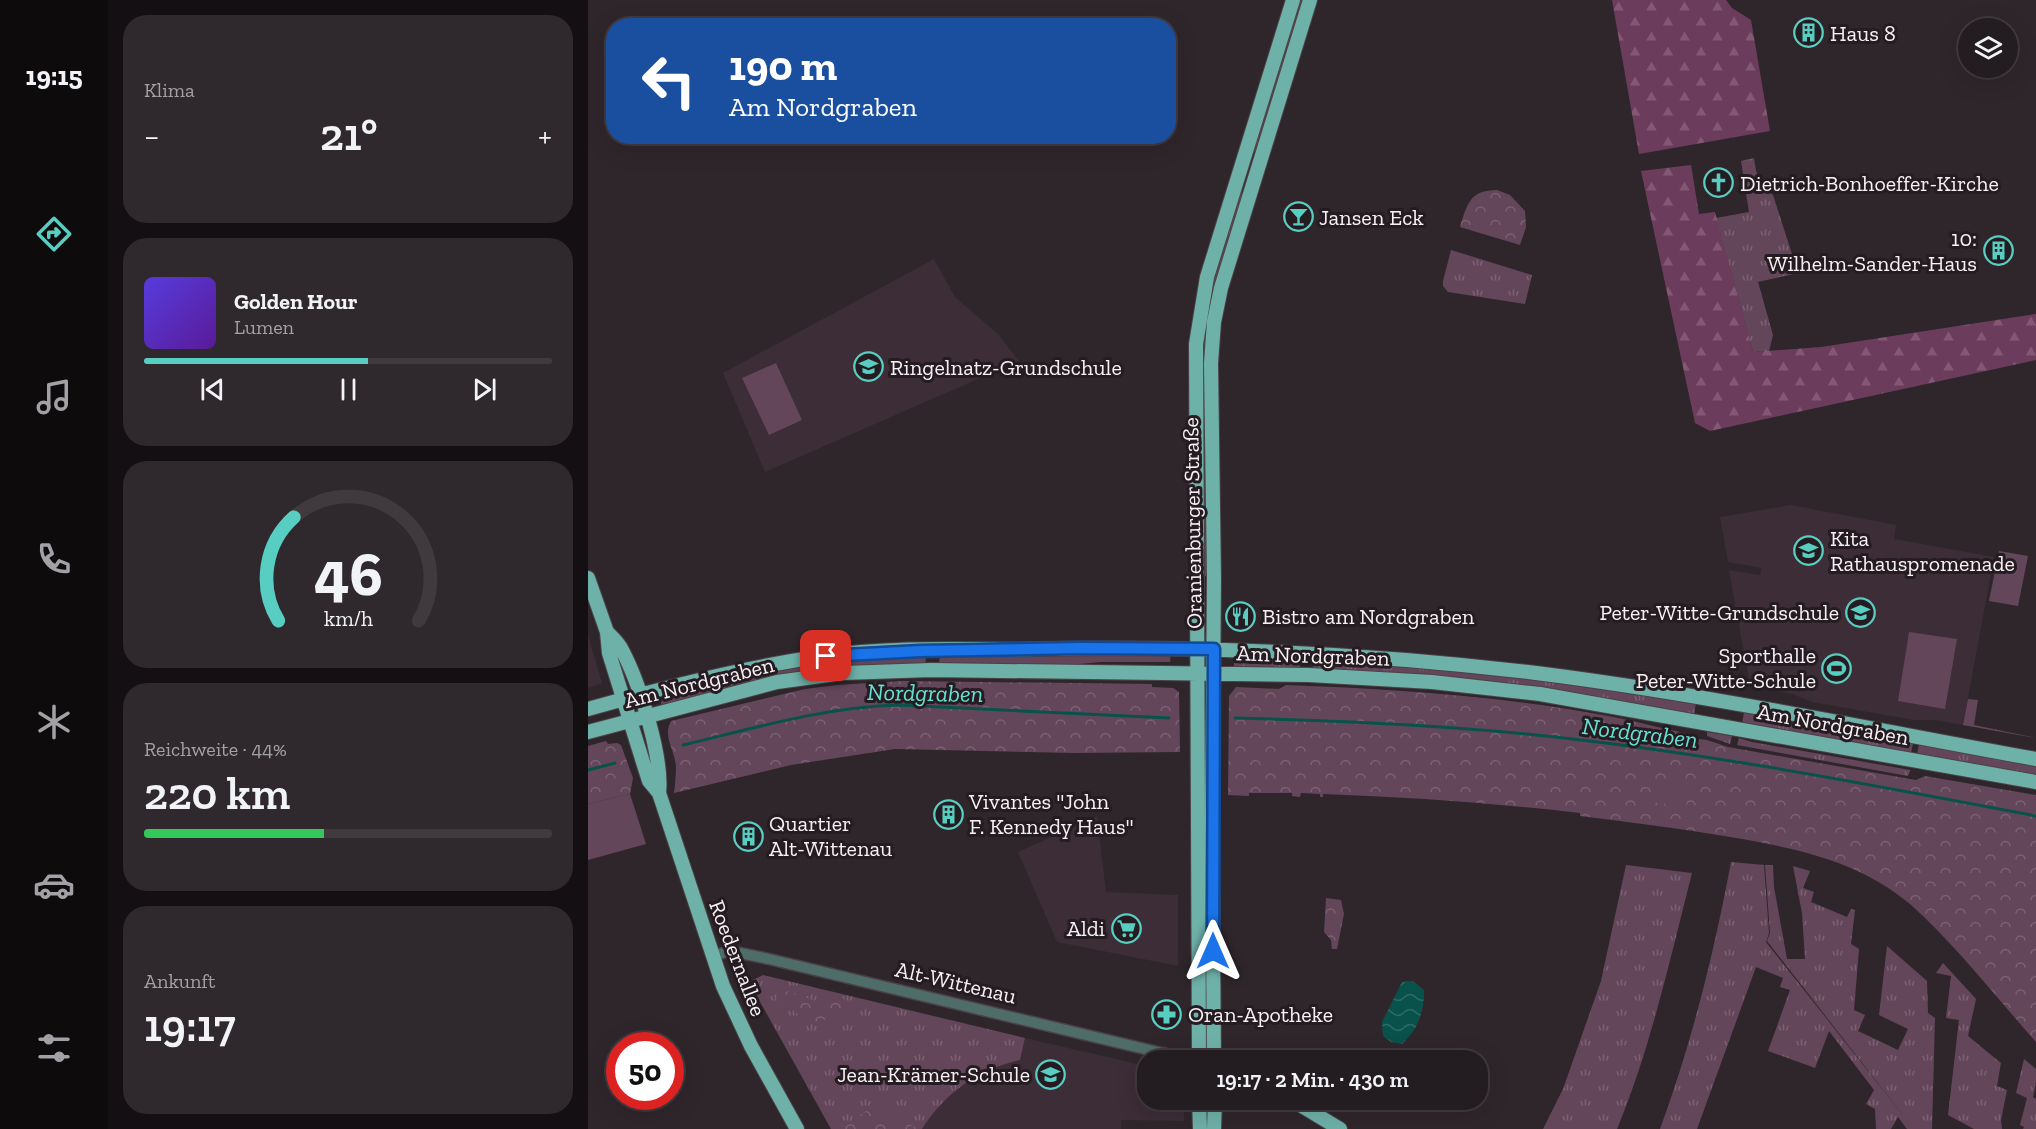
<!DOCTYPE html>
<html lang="de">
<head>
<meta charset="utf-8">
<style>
  :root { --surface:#231c20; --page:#2f292d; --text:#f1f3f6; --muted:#a3a1a5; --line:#403a3e; --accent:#57cec1 }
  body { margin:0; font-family:"Zilla Slab",serif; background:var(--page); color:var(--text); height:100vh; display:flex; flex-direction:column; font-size:22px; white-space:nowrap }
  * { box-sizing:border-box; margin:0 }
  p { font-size:20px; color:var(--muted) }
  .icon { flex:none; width:33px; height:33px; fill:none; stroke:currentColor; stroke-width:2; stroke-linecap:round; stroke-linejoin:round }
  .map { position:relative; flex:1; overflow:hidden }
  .side { display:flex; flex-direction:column; gap:15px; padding:15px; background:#130f12; width:480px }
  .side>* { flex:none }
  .hud { position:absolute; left:18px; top:18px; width:570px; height:126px; border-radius:24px; box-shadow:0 6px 24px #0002,0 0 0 2px var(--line); background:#1a4fa0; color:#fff; overflow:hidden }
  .controls { position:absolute; left:1370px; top:18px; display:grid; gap:12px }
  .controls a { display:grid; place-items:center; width:60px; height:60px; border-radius:50%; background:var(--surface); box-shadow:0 6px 24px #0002,0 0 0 2px var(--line); font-size:30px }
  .speed { position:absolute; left:18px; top:1032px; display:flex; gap:12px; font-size:30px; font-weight:700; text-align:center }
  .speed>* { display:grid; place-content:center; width:78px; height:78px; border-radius:50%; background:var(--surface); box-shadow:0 6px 24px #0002,0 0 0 2px var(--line); line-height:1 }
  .speed .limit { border:9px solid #d22; background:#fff; color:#111 }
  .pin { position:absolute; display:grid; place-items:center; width:51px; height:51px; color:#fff; margin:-26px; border-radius:12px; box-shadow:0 3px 9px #0006 }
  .me { position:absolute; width:66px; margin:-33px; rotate:0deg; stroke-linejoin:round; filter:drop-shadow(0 0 4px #0008) }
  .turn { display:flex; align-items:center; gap:21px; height:126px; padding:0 24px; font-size:27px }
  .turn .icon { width:78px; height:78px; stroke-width:2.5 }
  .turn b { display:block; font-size:42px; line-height:51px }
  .big { font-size:45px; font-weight:600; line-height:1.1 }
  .side .tile { flex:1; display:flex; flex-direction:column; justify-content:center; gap:9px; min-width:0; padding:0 21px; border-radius:24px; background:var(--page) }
  .side .dial { align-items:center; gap:0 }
  .dial svg { height:156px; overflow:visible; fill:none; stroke:var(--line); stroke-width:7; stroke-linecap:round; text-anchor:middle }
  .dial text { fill:var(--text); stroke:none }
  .song { display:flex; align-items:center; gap:18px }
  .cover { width:72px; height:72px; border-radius:9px; background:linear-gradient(135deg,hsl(250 70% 55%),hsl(270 70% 35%)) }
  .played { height:6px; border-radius:3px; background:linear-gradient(90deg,var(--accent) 55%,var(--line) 55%) }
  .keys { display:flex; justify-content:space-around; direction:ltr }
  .heat { display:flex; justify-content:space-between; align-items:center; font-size:33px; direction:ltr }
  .charge { height:9px; border-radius:4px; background:linear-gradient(90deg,#34c759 44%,var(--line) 0) }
  .trip { position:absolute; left:549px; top:1050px; width:351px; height:60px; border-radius:24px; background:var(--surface); box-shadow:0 6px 24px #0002,0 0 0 2px var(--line); font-weight:600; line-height:60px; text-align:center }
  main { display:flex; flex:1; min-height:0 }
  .dock { display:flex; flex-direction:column; width:108px; justify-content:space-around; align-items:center; background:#0e0b0d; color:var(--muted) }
  .dock .icon { width:42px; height:42px }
  .dock .current { color:var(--accent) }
  .dock b { font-size:27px; color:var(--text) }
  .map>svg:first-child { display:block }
</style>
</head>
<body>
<main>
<nav class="dock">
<b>19:15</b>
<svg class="icon current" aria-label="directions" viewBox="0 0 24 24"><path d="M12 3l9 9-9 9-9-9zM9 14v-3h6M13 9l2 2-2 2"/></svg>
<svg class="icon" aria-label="music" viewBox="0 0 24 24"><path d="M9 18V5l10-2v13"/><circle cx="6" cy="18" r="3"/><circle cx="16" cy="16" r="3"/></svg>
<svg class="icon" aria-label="phone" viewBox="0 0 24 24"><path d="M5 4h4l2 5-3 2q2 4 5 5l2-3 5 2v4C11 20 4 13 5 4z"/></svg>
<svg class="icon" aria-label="climate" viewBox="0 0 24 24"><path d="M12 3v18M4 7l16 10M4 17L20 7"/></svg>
<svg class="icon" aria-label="car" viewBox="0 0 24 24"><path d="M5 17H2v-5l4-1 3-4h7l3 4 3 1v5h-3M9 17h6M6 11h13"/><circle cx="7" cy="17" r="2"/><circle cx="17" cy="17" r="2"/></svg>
<svg class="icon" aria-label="filters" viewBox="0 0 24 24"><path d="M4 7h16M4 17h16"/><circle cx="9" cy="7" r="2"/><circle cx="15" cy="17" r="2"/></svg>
</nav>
<section class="side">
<div class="tile"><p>Klima</p>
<div class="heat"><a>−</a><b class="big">21°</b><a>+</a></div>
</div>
<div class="tile">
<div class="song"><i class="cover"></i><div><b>Golden Hour</b><p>Lumen</p></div></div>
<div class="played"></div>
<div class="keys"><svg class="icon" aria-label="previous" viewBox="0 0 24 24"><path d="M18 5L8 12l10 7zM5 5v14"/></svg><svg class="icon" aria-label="pause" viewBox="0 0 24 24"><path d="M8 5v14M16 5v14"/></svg><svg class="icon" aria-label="next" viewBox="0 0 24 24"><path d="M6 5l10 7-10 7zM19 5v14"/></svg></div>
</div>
<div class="tile dial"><svg viewBox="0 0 100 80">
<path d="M14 69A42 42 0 1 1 86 69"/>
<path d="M14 69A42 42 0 0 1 22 16" stroke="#57cec1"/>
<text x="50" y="56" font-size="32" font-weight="700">46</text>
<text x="50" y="72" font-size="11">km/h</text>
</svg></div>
<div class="tile"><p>Reichweite · 44%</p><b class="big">220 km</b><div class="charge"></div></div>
<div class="tile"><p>Ankunft</p><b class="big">19:17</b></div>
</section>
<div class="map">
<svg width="1448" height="1129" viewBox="0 0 1448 1129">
  <defs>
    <pattern id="grass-tufts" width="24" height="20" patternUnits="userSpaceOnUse" patternTransform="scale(1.5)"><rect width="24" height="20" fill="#64465a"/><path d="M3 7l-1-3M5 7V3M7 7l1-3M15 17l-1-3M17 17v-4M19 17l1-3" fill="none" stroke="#7b6172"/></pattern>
    <pattern id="forest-firs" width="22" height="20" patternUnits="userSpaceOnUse" patternTransform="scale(1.5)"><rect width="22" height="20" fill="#6c3c5d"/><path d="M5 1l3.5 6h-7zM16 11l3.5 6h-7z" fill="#825875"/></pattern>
    <pattern id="park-crowns" width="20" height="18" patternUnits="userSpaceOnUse" patternTransform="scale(1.5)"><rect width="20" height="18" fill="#64465a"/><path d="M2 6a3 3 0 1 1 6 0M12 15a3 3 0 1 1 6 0" fill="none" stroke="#7b6172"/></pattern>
    <pattern id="water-waves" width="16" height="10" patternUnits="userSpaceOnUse" patternTransform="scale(1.5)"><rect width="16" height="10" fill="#09524b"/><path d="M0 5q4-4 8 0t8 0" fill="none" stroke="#2e6b66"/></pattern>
  </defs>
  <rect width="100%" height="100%" fill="#2f262b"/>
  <path fill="#3c2d37" d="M346,259L367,297L410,334L431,361L177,472L135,373Z
    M1203,505L1308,525L1306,539L1406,557L1375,725L1346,720H1325L1224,702L1204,694L1162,686L1141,570L1172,575L1173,568L1140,562L1132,517Z
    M0,635L14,683L0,688Z
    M509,816L518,892L590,895V966L469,942L430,852Z
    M437,1038L559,1066L560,1100H596V1121L533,1120V1129H334L346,1110L373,1085L416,1063L432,1060Z"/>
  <path fill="url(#grass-tufts)" d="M709,0H716L669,152L663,150Z
    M1166,158C1168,174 1171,185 1185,195L1210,273L1170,282L1185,335L1181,351L1165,352L1128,218L1161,212L1153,161Z
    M650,192L656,194L639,249L618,401L619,574L618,576H614L613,351L623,284Z
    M863,250L944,275L937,304L860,292L855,286V281Z
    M583,653L582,662H513L470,666L351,663L352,656Z
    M336,656L338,658L337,665L251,668L74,707L72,700L185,670L246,660Z
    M646,659L711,662L712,668H646Z
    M755,661L905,674L1037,692L1108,703L1106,715L829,675L725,668V662Z
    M614,695H618V792L615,791Z
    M1380,699L1390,700L1386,725L1448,738L1375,725Z
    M1156,712L1325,742L1323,754L1154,724Z
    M1119,732L1144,736L1142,744L1119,736Z
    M1151,738L1164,742L1322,770L1320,776L1149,745Z
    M1331,743L1448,764V776L1329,755Z
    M1143,862L1176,865L1181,933L1178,942L1325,1128L1179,941L1182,933L1177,865H1185L1186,887L1199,959H1217L1214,913L1205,866L1222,871L1215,888L1226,892L1223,902L1259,917L1263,909L1267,910L1263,944L1271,949L1266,1010L1277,1015L1270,1031L1310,1050L1320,1029L1291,1015L1299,946L1339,981L1340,1013L1347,1018L1344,1129H1319L1310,1117L1303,1129H1288L1287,1109L1278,1104L1286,1090L1241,1031L1227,1068L1180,1051L1202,990L1192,987L1195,978L1168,967L1109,1129H1072C1104,1042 1126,953 1143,862Z
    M1038,865L1104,873C1082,959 1063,1047 1029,1129H955L975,1089L1013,981Z
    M1355,963L1388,999L1380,1036L1413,1063L1409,1086L1419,1090L1413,1120L1414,1129H1386L1360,1115L1371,1020L1358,1018L1363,976L1348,973Z
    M175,975L437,1038L432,1060C390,1069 357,1093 334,1129H243L161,982Z
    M1436,1059L1448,1069V1082L1445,1097L1448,1099V1129H1435L1436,1127L1432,1125L1439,1098L1428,1093Z"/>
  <path fill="url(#forest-firs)" d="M1024,0H1138L1144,8L1163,20L1182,131L1051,154Z
    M1103,165L1111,214L1127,212L1165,352L1233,347L1448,314V360L1122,431L1107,423L1053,171Z"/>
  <path fill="url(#park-crowns)" d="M909,190L922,195L937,211L938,227L932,245L872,227C879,204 882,190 909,190Z
    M314,681L564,684V687L585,688L591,692L592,752L486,753L307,749L203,765L86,793C87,785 88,776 88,768C88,751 74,737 83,721L217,689L249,685Z
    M698,685C805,689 914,696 1020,716C1048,721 1074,729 1103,734L1104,738L1119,740L1140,747L1328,780L1337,776L1448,795V1042C1407,996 1368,945 1322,904C1269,859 1202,847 1136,836C1088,828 1040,822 992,816V813C906,803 821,797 735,794V797H732V794L713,793L712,797L704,796V793H661V796L640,795L641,696L648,687L691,689Z
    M18,741L20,744L29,743L33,745L45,778L42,794L0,804V746Z
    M738,898L753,900L756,914L749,949H744L743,940L736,932Z
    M200,991L230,1002L254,997L266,1009L225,1024L187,998Z
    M282,1108L332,1129H254Z"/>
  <path fill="#64465a" d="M188,363L214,420L181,435L154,378Z
    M1411,551L1440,556L1430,606L1401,601Z
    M1321,632L1369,639L1357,709L1310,701Z
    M1068,779L1101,784L1098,807L1065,802Z
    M42,794L58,844L0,860V804Z"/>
  <path fill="url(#water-waves)" d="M825,981L836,990C836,1013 830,1029 814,1044L803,1042L795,1036L794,1022L814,982Z"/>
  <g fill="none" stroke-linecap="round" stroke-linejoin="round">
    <path stroke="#09524b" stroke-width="3" d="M647,718C734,720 820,724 906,731C1088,747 1269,782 1448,816
      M95,745C167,728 237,707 311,705L581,718
      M0,770L27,763"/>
    <defs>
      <path id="minor" d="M124,956L142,951L181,959L603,1060"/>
      <path id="major" d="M0,578L19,632L21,653L54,759L61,781L71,793L135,986L163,1046L209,1129
        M19,632C24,637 31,643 34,650C51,682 75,757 71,793
        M0,709C78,687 157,667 236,656C306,646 379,650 449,649C616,646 782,653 948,673C1115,694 1283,729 1448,759
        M0,732L189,682L255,673L343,670L721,675L844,682L952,694L1448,782
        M611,1060L608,344L619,277L705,0
        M626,1060L624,819L626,579L623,363L626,322L633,288L722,0
        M611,1100L612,1129
        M704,1100L752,1129
        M626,1129L627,1100"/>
    </defs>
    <use href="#minor" stroke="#4b4247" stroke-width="13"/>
    <use href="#major" stroke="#4b4247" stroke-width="16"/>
    <use href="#minor" stroke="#4e6d69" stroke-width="10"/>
    <use href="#major" stroke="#6eb1a9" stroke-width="14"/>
  </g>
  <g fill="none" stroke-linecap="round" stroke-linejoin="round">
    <defs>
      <path id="route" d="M238,656L332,651L492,648L626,649L625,951"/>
    </defs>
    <use href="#route" stroke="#114b97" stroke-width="15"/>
    <use href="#route" stroke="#1a73e8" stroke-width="10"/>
  </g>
  <defs>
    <symbol id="building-ring" viewBox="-11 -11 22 22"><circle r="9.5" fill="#251c22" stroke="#57cec1" stroke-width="1.5"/><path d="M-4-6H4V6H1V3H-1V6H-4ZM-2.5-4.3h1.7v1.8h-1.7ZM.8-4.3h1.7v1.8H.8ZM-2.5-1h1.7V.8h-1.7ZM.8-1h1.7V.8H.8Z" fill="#57cec1"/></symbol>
    <symbol id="church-ring" viewBox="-11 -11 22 22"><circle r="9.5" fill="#251c22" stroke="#57cec1" stroke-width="1.5"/><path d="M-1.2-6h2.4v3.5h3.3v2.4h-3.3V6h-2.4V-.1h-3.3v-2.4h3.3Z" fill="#57cec1"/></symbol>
    <symbol id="bar-ring" viewBox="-11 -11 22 22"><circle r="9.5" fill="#251c22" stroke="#57cec1" stroke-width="1.5"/><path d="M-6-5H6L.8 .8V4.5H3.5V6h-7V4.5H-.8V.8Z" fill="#57cec1"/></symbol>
    <symbol id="school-ring" viewBox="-11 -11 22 22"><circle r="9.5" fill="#251c22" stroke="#57cec1" stroke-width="1.5"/><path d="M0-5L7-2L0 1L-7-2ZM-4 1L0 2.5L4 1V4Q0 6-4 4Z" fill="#57cec1"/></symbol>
    <symbol id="restaurant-ring" viewBox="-11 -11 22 22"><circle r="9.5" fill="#251c22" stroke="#57cec1" stroke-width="1.5"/><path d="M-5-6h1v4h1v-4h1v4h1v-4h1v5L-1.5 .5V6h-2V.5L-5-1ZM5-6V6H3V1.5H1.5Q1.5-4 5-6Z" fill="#57cec1"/></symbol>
    <symbol id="stadium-ring" viewBox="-11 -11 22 22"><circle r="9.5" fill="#251c22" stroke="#57cec1" stroke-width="1.5"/><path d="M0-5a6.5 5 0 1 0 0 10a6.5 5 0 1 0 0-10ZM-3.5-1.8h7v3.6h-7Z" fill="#57cec1"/></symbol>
    <symbol id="supermarket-ring" viewBox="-11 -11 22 22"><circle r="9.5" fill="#251c22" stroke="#57cec1" stroke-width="1.5"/><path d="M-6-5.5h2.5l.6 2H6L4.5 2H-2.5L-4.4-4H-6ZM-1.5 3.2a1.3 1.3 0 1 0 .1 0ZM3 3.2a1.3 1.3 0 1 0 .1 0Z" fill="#57cec1"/></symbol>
    <symbol id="pharmacy-ring" viewBox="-11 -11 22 22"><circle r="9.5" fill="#251c22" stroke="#57cec1" stroke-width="1.5"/><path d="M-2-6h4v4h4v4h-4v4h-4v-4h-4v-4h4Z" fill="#57cec1"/></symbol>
  </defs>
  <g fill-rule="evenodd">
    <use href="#building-ring" x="1204" y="16" width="33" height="33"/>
    <use href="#church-ring" x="1114" y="166" width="33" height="33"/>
    <use href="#bar-ring" x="694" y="200" width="33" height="33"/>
    <use href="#building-ring" x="1394" y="234" width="33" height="33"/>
    <use href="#school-ring" x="264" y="350" width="33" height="33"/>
    <use href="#school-ring" x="1204" y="534" width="33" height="33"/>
    <use href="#school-ring" x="1256" y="596" width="33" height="33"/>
    <use href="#restaurant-ring" x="636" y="600" width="33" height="33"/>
    <use href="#stadium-ring" x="1232" y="652" width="33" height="33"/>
    <use href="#building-ring" x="344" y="798" width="33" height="33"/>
    <use href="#building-ring" x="144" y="820" width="33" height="33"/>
    <use href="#supermarket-ring" x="522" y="912" width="33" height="33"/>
    <use href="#pharmacy-ring" x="562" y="998" width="33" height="33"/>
    <use href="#school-ring" x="446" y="1058" width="33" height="33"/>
  </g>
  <g text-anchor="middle" stroke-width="6" stroke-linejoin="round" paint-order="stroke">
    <g font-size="22" fill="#f7f0f4" stroke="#251c22" text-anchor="start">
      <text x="1242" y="41">Haus 8</text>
      <text x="1152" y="191">Dietrich-Bonhoeffer-Kirche</text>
      <text x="731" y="225">Jansen Eck</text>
      <text x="1389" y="246" text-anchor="end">10:<tspan x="1389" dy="25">Wilhelm-Sander-Haus</tspan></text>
      <text x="302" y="375">Ringelnatz-Grundschule</text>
      <text x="1242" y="546">Kita<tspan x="1242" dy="25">Rathauspromenade</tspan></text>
      <text x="1251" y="620" text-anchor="end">Peter-Witte-Grundschule</text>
      <text x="674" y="624">Bistro am Nordgraben</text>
      <text x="1228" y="663" text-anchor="end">Sporthalle<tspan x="1228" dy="25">Peter-Witte-Schule</tspan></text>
      <text x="381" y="809">Vivantes "John<tspan x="381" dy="25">F. Kennedy Haus"</tspan></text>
      <text x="181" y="831">Quartier<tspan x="181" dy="25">Alt-Wittenau</tspan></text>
      <text x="517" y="936" text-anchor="end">Aldi</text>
      <text x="600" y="1022">Oran-Apotheke</text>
      <text x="442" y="1082" text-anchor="end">Jean-Krämer-Schule</text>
    </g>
    <g font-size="22" fill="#f7f0f4" stroke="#251c22">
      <text transform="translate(604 523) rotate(-91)" y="8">Oranienburger Straße</text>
      <text transform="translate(725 655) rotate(2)" y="8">Am Nordgraben</text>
      <text transform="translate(111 682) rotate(-14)" y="8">Am Nordgraben</text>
      <text transform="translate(1245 724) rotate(10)" y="8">Am Nordgraben</text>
      <text transform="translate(150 958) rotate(69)" y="8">Roedernallee</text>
      <text transform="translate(368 982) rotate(13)" y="8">Alt-Wittenau</text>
    </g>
    <g font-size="24" font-style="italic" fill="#65e2d4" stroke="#251c22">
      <text transform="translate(337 693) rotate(1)" y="8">Nordgraben</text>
      <text transform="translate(1052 733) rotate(7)" y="8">Nordgraben</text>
    </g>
  </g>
</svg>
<div class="controls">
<a><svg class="icon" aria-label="layers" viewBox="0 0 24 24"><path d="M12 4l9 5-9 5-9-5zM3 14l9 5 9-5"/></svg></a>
</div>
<div class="speed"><div class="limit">50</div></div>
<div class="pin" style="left:238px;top:656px;background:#d93025"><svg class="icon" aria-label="arrive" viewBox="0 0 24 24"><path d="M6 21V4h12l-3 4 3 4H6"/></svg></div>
<svg class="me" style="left:625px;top:951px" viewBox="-20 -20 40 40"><path d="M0-17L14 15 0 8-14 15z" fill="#1a73e8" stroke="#fff" stroke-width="4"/></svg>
<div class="trip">19:17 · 2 Min. · 430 m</div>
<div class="hud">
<div class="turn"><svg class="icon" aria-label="left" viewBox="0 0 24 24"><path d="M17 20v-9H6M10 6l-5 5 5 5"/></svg><div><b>190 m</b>Am Nordgraben</div></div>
</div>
</div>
</main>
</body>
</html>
